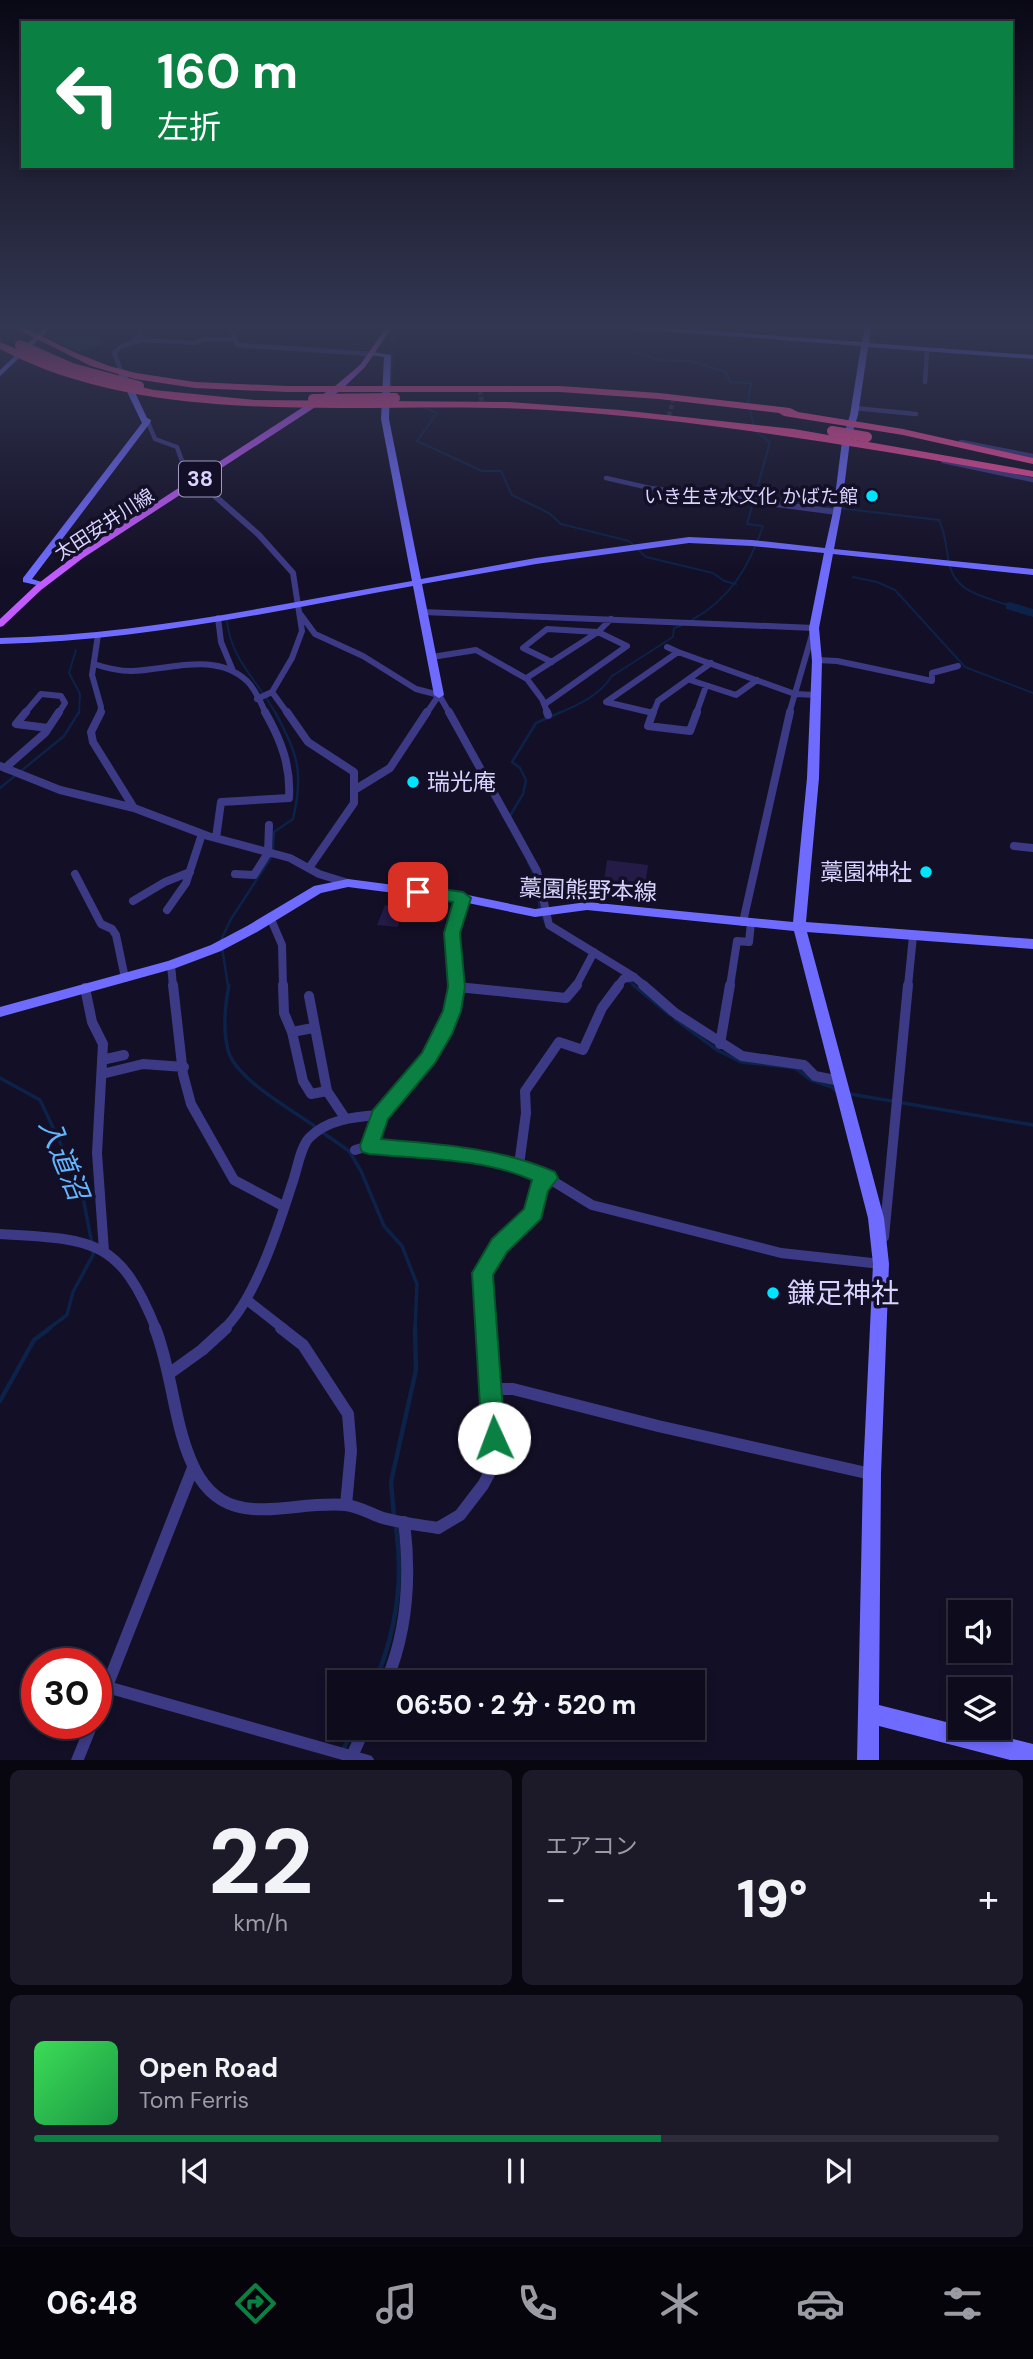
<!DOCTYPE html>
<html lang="ja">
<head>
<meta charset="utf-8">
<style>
  :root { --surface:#0e0b1c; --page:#1c1929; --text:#f1f3f6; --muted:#9b9ba3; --line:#2e2b3b; --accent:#0b8043 }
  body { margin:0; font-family:"DM Sans","Noto Sans JP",sans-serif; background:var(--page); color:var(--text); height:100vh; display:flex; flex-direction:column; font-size:26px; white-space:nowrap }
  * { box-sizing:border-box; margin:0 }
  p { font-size:23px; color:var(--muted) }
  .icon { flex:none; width:38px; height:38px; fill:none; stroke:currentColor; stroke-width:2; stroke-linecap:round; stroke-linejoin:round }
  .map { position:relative; height:1760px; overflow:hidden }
  .side { display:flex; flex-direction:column; gap:10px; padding:10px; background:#08060f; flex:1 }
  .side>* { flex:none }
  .top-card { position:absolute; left:21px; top:21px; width:992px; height:147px; border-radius:0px; box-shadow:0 4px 10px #0003,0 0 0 2px var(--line); background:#0b8043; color:#fff; overflow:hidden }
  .tools { position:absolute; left:948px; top:1600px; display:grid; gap:14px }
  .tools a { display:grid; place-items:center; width:63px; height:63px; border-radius:0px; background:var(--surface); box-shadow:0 4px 10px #0003,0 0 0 2px var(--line); font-size:35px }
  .speed { position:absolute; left:21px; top:1648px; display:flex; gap:14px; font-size:35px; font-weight:700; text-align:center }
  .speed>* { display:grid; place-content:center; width:91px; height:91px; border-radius:50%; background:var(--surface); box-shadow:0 4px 10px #0003,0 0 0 2px var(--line); line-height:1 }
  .speed .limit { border:10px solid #d22; background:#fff; color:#111 }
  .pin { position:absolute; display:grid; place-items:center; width:60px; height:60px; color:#fff; margin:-30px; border-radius:14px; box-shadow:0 4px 10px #0006 }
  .me { position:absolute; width:77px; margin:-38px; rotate:358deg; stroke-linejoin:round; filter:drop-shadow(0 0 5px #0008) }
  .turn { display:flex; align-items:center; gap:24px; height:147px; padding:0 21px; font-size:32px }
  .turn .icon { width:91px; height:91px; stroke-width:2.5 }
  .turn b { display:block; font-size:49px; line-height:60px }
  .big { font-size:52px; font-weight:800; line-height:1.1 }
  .side .widget { flex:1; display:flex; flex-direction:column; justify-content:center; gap:10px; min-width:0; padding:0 24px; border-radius:10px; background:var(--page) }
  .side .dial { align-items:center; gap:0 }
  .dial b { font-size:91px; line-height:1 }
  .song { display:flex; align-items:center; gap:21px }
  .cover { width:84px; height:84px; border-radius:10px; background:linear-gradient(135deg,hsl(130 70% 55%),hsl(140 70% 35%)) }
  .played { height:7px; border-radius:4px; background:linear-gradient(90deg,var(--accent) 65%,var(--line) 65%) }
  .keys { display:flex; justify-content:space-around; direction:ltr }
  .heat { display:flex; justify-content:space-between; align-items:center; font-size:38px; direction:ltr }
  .side .tiles { flex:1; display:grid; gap:10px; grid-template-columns:1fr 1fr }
  .widget:last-child { grid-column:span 2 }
  .trip { position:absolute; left:327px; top:1670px; width:378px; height:70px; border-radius:0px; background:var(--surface); box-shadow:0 4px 10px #0003,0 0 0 2px var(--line); font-weight:800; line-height:70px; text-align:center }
  .menu { display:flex; height:112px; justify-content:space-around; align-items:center; background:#06040b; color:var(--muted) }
  .menu .icon { width:49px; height:49px }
  .menu .active { color:var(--accent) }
  .menu b { font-size:32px; color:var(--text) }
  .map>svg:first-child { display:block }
</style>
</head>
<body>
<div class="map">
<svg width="1033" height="1761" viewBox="0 0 1033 1761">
  <rect width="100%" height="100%" fill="#130f26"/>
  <path fill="#12302f" d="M56,326H100L102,345L78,351L48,337L46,335Z"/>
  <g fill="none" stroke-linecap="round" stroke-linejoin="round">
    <path stroke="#0c2248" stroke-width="2" d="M631,351L659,360L690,361L726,372L730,382L751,383L748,402L755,431L770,442L747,524L763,526C749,567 730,599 692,620
      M391,387L392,347L399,326
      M422,407L437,413L417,441L482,471H501L512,495L549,513L561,524L629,541L646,557L713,573L724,581L736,584
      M755,498L939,520C945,532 946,545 948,558C953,594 982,595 1010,606
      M853,577L877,582L895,590L965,667L1033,693
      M227,621C231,660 258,681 276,714
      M76,650L69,673L80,694L79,714
      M557,714C578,705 599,696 612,676L673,637L674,628L683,625"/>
    <path stroke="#0c2248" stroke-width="2.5" d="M0,788L64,736L79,712
      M510,816L523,794L526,780L520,768L512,762L536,723L561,712
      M273,850L274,832L293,819C304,772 298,755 275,712
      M528,862L533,873L540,909
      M542,916L548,928
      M221,940L231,919L272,856
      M222,947L228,986
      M629,981L635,986"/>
    <path stroke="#0c2248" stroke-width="3.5" d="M229,985C225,1005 223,1030 228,1050C235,1079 293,1110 317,1128
      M633,985L670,1015
      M675,1019L717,1050L741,1062L795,1068L811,1080L832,1087L837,1092
      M0,1078L40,1100L81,1187L92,1244
      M850,1094L1033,1125
      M322,1132L349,1151L361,1171L384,1226L402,1246L417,1284L415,1329
      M48,1329L67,1315L73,1292L93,1255V1250"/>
    <path stroke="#0c2248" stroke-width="4.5" d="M0,1401L34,1340L50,1328
      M394,1517L391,1482L416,1370L415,1328
      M375,1682C396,1632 404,1581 396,1527
      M343,1750L354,1727"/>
    <path fill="#0c2248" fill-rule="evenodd" d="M1010,602L1033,609V617L1006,609V603Z"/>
  </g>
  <path fill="#241b47" d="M607,860L648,865L645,886L604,881Z
    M385,905L408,907L406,915L401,914L398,927L377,925Z"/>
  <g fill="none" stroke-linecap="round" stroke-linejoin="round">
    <path stroke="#312d47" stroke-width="4.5" stroke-dasharray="4.5 2.5" stroke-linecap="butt" d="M480,390L482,404
      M669,416L673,401"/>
    <path stroke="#3d3a85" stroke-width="4.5" d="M231,326L237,345L373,354
      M1022,326H1032
      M134,339L141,335L140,326
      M122,373L114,353L122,346L142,340L196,343L204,339H234
      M925,382L927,350
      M854,408L916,414
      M147,420L155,439L177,447L183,464L217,498
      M961,442L1033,456
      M943,461L1033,480
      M606,478L650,488L729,498"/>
    <path stroke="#3d3a85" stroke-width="6" d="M215,496L259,535L293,573L302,631L292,658L272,692L257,699
      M715,496L837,512
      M423,612L814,628L789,714
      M301,615L315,634L363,656L416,689L439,695L450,714
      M218,618L221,642L233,671
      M98,635L92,675L101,707L100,714
      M667,647L678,652
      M432,657L476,650L527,679L542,699L548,714
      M817,660L837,661L932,681V673L958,666
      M94,664C106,668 118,671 131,671C169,670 215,651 247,681C256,690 261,703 266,714
      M528,677L598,632L611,619
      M690,680L736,695L757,680
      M272,692L288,714
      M545,704L627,646L598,632L547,629L523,648L552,662
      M653,713L606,702L678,652L795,694L816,695
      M24,714L41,694L61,696L65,703L58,714
      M426,714L439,695
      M653,714L658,701L711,663
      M696,714L706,686"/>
    <path stroke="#3d3a85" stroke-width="8" d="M26,712L16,724L48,728
      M101,712L91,732L93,742L134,808
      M287,712L308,742L354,772V803L309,868
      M449,712L537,871L549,925L634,977L645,986
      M547,712L548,715
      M653,712L648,726L690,731L697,712
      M0,766L60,790L134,808L208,836L290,858L319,874L348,883
      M5,768L45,733L59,712
      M356,789L390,768L427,712
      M216,838L221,802L289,798C291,766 281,740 265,712
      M1014,846L1033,848
      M75,874L101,924L112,929L116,935L125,978
      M235,874L254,875L268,853L269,825
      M133,901L165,882L190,872
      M167,910L186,883L202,834
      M270,917L282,945L283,986
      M743,922L790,712
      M171,965L173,986
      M457,986L452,933L463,898
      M576,986L594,952
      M618,986L623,979L634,977
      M730,986L737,941L749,942L751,923
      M908,986L913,936"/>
    <path stroke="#3d3a85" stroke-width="10" d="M173,985L183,1074L191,1104L234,1180L283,1206
      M283,985L284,1013L292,1032L303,1081L311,1094L327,1091L345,1118
      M457,985L452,1011L443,1034L428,1058L379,1115L369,1146L457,1154L519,1165L548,1178L592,1205L781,1253L881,1264
      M643,985L675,1013L742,1056L804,1065L815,1076L840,1081
      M457,987L566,998L577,985
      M85,988L92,1022L103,1044L97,1153L104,1251
      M309,996L327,1091
      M292,1032L313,1028
      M720,1044L730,985
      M102,1060L124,1055
      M102,1074L143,1064L184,1067
      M355,1150L369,1146
      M519,1165L526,1113L525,1091L559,1042L583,1050L602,1008L619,985
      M0,1234C92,1239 120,1238 156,1329
      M884,1237L908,985
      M247,1300L284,1329
      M224,1329C255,1300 279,1225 292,1184C297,1171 300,1148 309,1138C328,1119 354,1117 379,1115
      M487,1329L483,1273L500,1246L534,1213L539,1187L548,1178"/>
    <path stroke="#3d3a85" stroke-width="12" d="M155,1328C172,1371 173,1419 191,1461C222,1536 285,1500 345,1505C358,1506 369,1513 380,1517C399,1523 419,1525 438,1528L460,1515L483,1485L495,1463L487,1328
      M281,1328L303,1345L348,1414L351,1451L346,1505
      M170,1373L202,1350L226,1328
      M492,1389H513L658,1426L871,1474
      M386,1682C408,1630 411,1577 404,1522
      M107,1687L368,1761
      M96,1714L193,1468
      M352,1756L365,1727
      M77,1761L92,1724"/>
    <path fill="#6f6bff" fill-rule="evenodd" d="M46,326H53L0,376V370Z
      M618,326H644L862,342L865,326H871L869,343L1033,355V359L868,347L858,415L850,441L841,512L834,549L1033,569V575L833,554L819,628L822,661L819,778L806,922L1033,939V949L807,932L884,1218L889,1264L881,1474L879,1705L1033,1744V1761H1014L879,1726V1761H857L863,1474L873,1264L868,1218L794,931L587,910L535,917L463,902L348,887L321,893L257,932L221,951L176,968L0,1017V1007L168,961L211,945L247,926L314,886L348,879L463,894L535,909L587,902L793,922L807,778L812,661L809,628L824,553L752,546L689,543L536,564L422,584L444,695L439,698L434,695L413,586C276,611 139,641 0,644V638C139,635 276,605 412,581L381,419L384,357L371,355L370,354L373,352L391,355L389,419L421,579L536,558L689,537L752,540L825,548L833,512L842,441L850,415L861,346L621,328Z
      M119,371L126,373L147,418L151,420L150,423L32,579L45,583V587L23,582V578L142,423L118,373Z"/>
    <path fill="#c25bff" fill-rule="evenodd" d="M387,326H393L365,367L340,391L83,558L41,590L3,626L0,627V619L35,586L77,554L334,387L360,365Z"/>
    <path fill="#ff4fa3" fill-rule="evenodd" d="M11,326H21L74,352L109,366L136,373L195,382L287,386H560L659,393L790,408L798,412L903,429L1033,458V464L903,435L784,416L779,413L659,399L560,392H287L195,388L135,379L91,366Z
      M0,342L67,370L154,390L255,400L509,402L620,410L794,429L1033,471V477C871,449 710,420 547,410C372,399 159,433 0,349Z"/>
    <path stroke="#ff4fa3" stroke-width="10" d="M20,345L72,368L139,386
      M313,399L395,398
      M832,431L867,437"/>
  </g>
  <linearGradient id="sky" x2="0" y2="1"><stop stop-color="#0a0815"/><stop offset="0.57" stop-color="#333752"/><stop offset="1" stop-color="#333752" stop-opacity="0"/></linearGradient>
  <rect width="1033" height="572" fill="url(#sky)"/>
  <path fill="#0b8043" stroke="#07532c" stroke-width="2" d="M418,886L463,892L471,898L460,933L465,987L461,1011L452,1034L435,1063L388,1119L381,1139C441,1144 500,1148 555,1172L558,1178L548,1191L541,1219L507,1252L493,1275L505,1438L502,1446L494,1450L485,1446L482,1438L472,1273L492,1239L524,1209L532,1180C483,1158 423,1159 369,1154L362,1152L360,1146L373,1110L422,1053L443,1011L448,987L444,933L453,902L413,896L410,892L413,888Z"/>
  <g fill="#00e5ff" stroke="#130f26" stroke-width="2.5">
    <circle cx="872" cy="496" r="7"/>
    <circle cx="413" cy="782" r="7"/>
    <circle cx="926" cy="872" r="7"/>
    <circle cx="773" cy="1293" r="7"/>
  </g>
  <g text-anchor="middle" stroke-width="7" stroke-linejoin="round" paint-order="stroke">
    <g font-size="19" fill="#d9d4ff" stroke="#130f26" text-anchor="end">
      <text x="858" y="503">いき生き水文化 かばた館</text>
    </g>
    <g font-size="19" fill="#d9d4ff" stroke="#130f26">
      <text transform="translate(104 524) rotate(-33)" y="7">太田安井川線</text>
    </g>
    <rect fill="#130f26" stroke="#9e99be" stroke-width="2" x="179" y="461.5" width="42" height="35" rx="5"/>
    <g font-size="21" font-weight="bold" fill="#d9d4ff">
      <text x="200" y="486">38</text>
    </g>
    <g font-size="23" fill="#d9d4ff" stroke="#130f26" text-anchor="start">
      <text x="427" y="790">瑞光庵</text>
      <text x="912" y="880" text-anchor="end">藁園神社</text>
    </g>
    <g font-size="23" fill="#d9d4ff" stroke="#130f26">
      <text transform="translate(588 890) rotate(2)" y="8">藁園熊野本線</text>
    </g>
    <g font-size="28" font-style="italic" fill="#62b6ff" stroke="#130f26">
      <text transform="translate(64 1159) rotate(68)" y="10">入道沼</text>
    </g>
    <g font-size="28" fill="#d9d4ff" stroke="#130f26" text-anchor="start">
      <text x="787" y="1303">鎌足神社</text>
    </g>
  </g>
</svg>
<div class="tools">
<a><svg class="icon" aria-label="sound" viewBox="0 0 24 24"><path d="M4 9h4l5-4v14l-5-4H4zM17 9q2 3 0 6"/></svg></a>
<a><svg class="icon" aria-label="layers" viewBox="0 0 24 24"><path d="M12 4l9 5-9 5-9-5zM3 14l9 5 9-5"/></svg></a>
</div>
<div class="speed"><div class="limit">30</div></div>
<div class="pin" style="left:418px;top:892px;background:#d93025"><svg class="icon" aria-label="arrive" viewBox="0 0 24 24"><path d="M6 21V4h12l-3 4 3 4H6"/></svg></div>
<svg class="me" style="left:494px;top:1438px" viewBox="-20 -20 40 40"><circle r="19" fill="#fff"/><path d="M0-13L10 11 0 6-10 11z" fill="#0b8043"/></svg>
<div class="trip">06:50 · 2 分 · 520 m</div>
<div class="top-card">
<div class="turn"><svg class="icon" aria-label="left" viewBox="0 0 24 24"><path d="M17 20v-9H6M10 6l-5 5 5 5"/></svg><div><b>160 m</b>左折</div></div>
</div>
</div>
<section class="side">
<div class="tiles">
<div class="widget dial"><b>22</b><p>km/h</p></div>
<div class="widget"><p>エアコン</p>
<div class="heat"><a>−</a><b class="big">19°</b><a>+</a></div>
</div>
<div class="widget">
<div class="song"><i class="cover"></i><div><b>Open Road</b><p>Tom Ferris</p></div></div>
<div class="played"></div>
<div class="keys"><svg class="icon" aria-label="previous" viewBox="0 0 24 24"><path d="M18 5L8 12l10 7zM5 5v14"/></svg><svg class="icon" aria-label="pause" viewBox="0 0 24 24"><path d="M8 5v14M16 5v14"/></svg><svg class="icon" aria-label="next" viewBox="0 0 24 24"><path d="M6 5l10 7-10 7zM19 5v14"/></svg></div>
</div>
</div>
</section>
<nav class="menu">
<b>06:48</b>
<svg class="icon active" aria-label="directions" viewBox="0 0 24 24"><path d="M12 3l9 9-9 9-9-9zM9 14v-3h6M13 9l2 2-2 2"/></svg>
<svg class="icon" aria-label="music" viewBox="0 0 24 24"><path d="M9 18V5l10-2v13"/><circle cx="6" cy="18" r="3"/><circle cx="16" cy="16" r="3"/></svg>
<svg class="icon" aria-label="phone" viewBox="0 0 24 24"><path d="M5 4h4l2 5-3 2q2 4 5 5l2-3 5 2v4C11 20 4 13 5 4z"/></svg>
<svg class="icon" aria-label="climate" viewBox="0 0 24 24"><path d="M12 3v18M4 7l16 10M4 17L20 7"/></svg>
<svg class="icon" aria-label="car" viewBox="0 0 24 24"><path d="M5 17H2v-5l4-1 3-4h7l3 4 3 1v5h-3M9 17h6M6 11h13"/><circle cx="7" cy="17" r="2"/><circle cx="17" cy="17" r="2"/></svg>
<svg class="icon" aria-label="filters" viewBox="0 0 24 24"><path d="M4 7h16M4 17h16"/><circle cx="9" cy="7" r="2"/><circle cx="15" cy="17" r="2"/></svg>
</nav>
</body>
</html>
